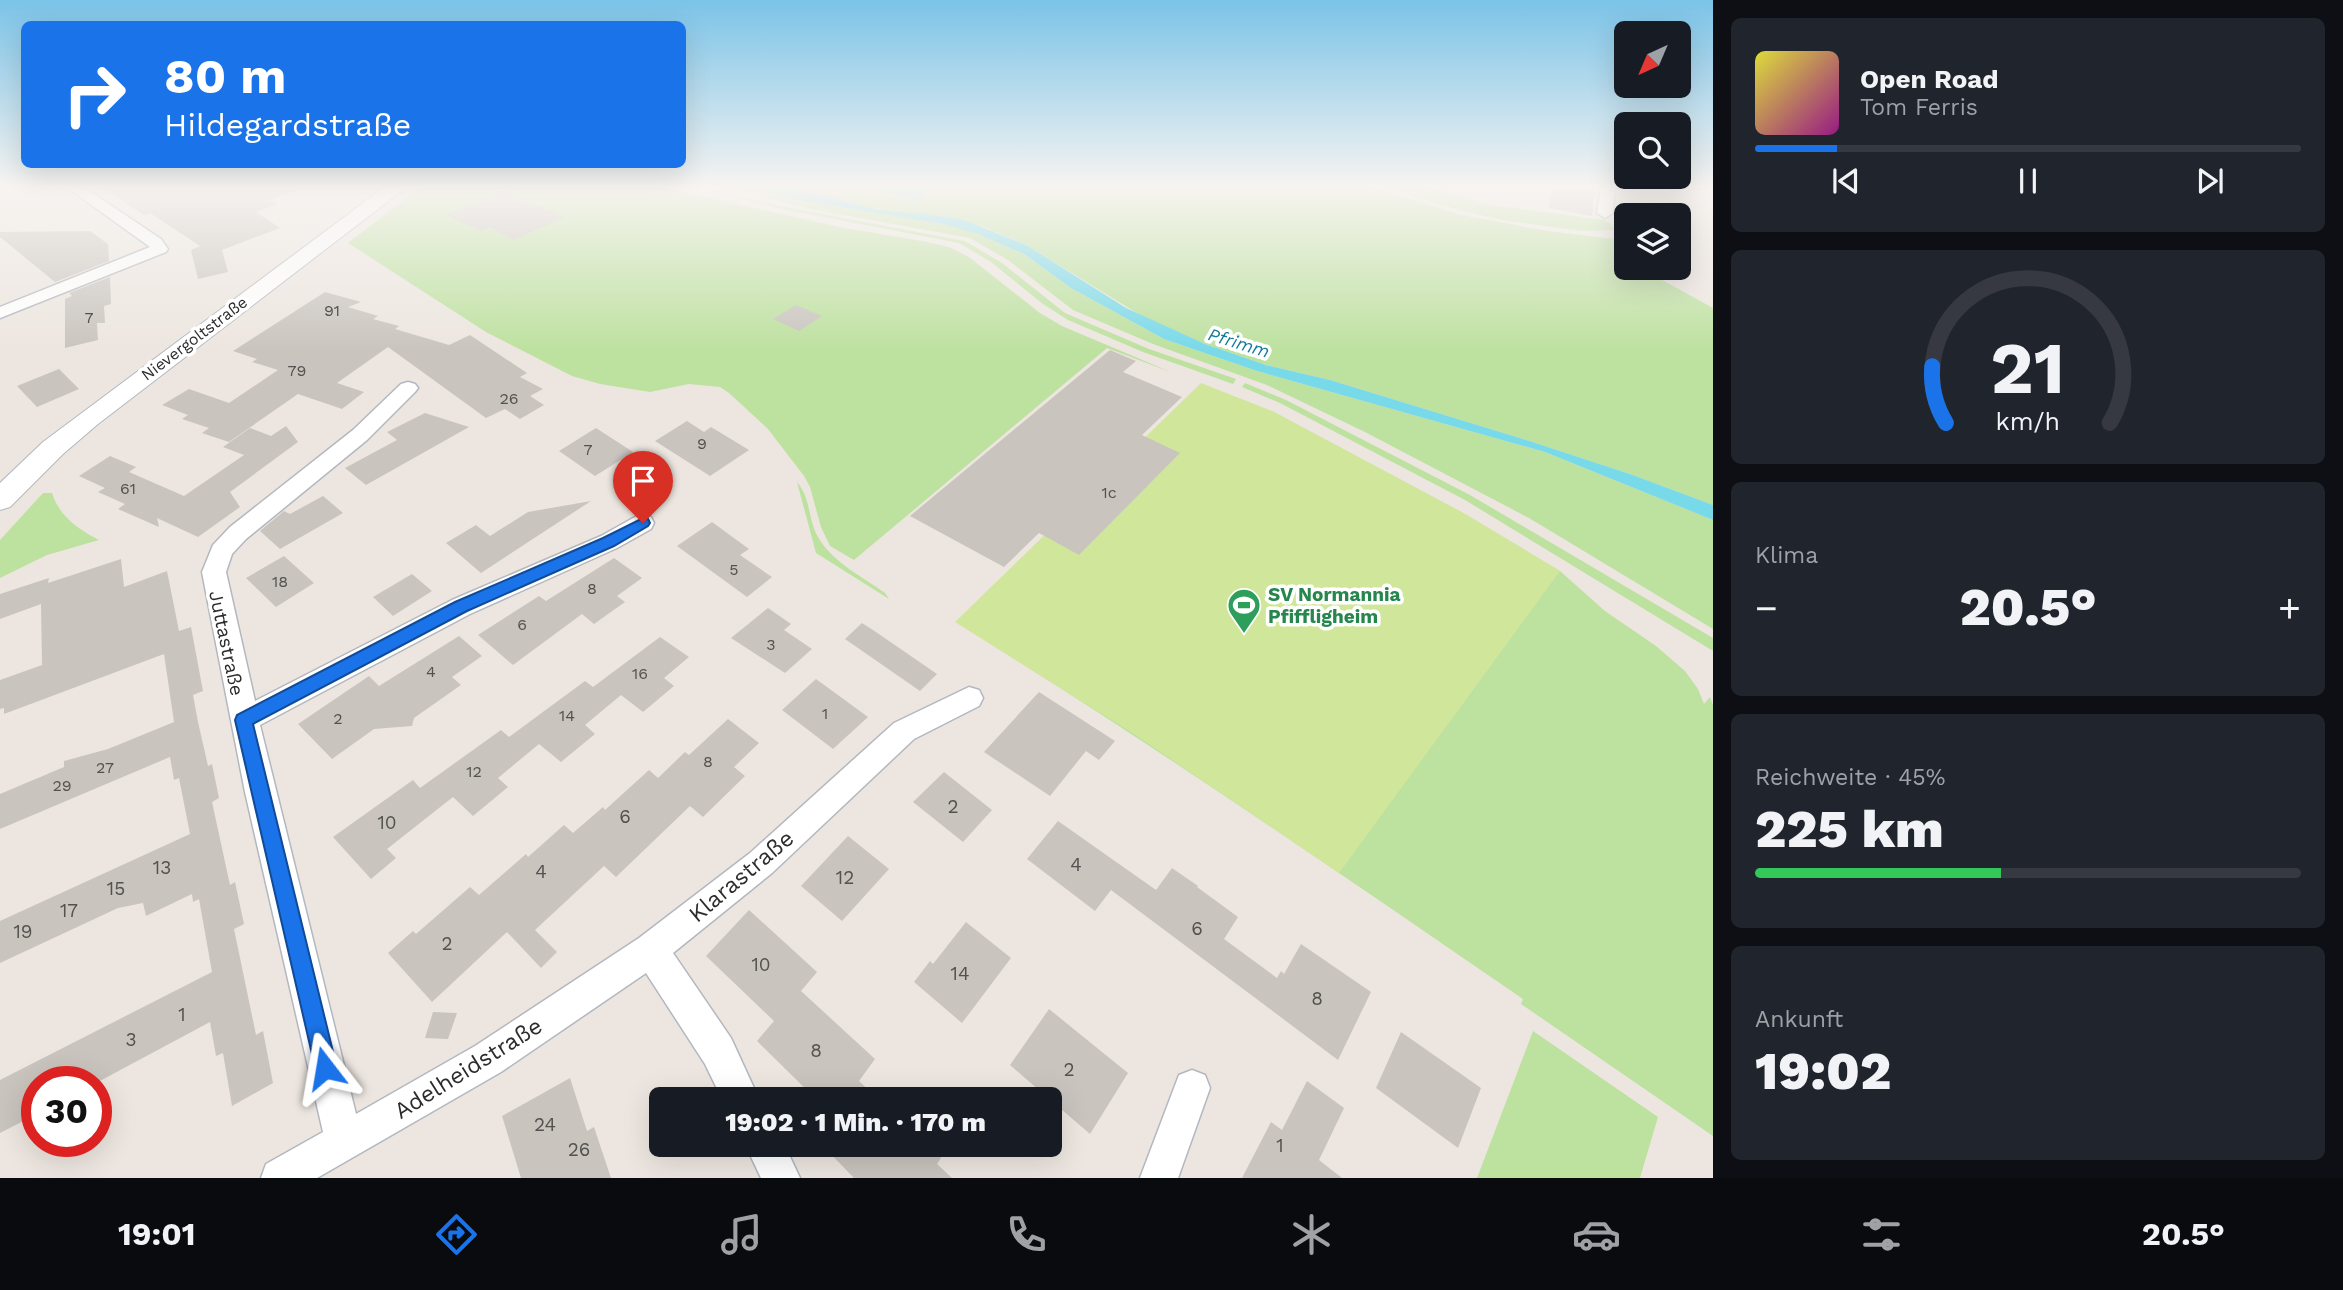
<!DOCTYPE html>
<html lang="de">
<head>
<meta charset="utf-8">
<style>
  :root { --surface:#171b24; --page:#20242c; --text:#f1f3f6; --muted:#9ea1a6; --line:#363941; --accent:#1a73e8 }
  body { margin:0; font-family:"Work Sans",sans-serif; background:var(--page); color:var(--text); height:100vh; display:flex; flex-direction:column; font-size:26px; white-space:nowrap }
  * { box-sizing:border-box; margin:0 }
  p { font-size:23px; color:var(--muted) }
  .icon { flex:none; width:38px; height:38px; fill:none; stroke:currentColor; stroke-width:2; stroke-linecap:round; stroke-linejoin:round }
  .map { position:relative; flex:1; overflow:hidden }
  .sheet { display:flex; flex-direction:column; gap:18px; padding:18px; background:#0d0f14; width:630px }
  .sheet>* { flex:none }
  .hud { position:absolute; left:21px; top:21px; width:665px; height:147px; border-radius:10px; box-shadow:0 7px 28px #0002; background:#1a73e8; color:#fff; overflow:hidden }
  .needle { width:46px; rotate:224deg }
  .fabs { position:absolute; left:1614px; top:21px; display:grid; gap:14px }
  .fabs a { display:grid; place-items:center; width:77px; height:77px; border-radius:10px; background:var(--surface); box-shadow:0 7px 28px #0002; font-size:35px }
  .speed { position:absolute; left:21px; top:1066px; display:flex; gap:14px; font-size:35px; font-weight:700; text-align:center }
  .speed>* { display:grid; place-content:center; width:91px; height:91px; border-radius:50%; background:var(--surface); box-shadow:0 7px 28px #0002; line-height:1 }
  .speed .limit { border:10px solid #d22; background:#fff; color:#111 }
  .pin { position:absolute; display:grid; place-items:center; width:60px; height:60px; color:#fff; margin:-72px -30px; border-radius:50% 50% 50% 0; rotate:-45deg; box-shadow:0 0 7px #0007 }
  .pin .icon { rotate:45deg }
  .me { position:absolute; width:77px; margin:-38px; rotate:346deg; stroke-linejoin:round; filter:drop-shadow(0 0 5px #0008) }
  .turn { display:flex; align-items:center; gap:24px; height:147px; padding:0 28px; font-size:32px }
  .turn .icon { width:91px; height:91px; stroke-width:2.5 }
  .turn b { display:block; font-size:49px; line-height:60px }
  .big { font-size:52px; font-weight:800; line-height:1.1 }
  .sheet .tile { flex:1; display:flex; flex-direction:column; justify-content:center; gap:10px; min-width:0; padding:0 24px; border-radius:10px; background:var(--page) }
  .sheet .dial { align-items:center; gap:0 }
  .dial svg { height:182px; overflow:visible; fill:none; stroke:var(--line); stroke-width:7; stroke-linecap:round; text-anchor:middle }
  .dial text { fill:var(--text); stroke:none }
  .song { display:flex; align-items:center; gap:21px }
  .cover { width:84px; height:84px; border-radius:10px; background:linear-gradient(135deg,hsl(60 70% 55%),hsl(310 70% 35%)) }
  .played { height:7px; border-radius:4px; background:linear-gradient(90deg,var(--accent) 15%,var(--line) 15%) }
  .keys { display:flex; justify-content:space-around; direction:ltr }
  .heat { display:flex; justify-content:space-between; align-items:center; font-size:38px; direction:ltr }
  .charge { height:10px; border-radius:5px; background:linear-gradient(90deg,#34c759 45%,var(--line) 0) }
  .trip { position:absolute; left:649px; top:1087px; width:413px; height:70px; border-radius:10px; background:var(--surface); box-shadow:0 7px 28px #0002; font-weight:800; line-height:70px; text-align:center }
  .dock { display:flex; height:112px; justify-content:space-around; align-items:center; background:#090b0e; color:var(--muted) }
  .dock .icon { width:49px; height:49px }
  .dock .on { color:var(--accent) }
  .dock b { font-size:32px; color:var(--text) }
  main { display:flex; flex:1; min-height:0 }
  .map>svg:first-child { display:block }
</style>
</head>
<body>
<main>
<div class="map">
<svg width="1713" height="1178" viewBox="0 0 1713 1178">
  <rect width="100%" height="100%" fill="#ede6e0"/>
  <path fill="#bde19f" d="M422,186L661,187L839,227L922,241L949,247L969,257L1040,313L1062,326L1173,373L1107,348L854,560L830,546L821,527L810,487L804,476L768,429L729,393L720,387L689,384L650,392L600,384L572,376L486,332L348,243Z
    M698,186L779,206L965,241L1002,263L1065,313L1149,349L1236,379L1233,384L1143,352L1068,320L1043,304L991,262L959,243L777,208Z
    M720,186H755L786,198L943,224L978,234L1024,254L1071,288L1164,339L1257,371L1545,452L1713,520V629L1529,518L1365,432L1267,385L1153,344L1073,310L1008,260L970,238L817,210Z
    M787,186H865L911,199L926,194L936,186H1368L1461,215L1547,231L1624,240L1626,268H1650L1664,281L1713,308V505L1630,474L1523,439L1330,380L1266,365L1205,344L1145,318L1028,246L981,226L944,216L904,214L867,207Z
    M1381,186H1424L1484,204L1604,220L1612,225L1614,230L1582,231L1503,220L1463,211Z
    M1245,383L1286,400L1470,495L1713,638V651L1465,500L1280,403L1242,387Z
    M1272,411L1465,514L1560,571L1605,611L1656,646L1685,671L1698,689L1704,704L1710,697L1713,705V1136L1521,1004L1523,999C1349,880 1176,760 997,648Z
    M797,482C811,498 808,520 818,537C832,562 863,577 885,593L889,599L816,553Z
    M43,493H52C59,516 79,530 99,540L47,555L0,578V540Z
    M1533,1031L1658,1117L1640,1178H1477Z"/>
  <path fill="#d0e79b" d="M1201,383L1272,411L1465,514L1560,571L1339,873L1134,734L955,622Z"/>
  <path fill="#78d9e9" d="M755,186H787L879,210L944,216L967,221L1028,246L1126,308L1205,344L1266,365L1330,380L1523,439L1630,474L1713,505V520L1545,452L1257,371L1164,339L1071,288L1024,254L978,234L943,224L786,198Z
    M866,186H936L917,199H911Z"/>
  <path fill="#c9c4be" d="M99,186H301V189L270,200L278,204L256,212L280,228L222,250L228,272L198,279L191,250L200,246L150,213L144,215Z
    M1553,186H1595L1592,216L1549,208Z
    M503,191L565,217L514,240L489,227L481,231L445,215Z
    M90,231L108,244L109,261L55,282L0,237V232Z
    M110,277L111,304L104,306L105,323H97L98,340L65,348V299L72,296L69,293Z
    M325,292L361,302L348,307L378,316L373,319L399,326L395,329L449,345L470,335L527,373L520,377L543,389L530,396L544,405L520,419L505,409L486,418L388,347L337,383L364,392L342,409L298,394L229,442L202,433L209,428L182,419L188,415L162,405L189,389L229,403L278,370L252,362L257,359L233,351Z
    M796,305L822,316L799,331L773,319Z
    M1110,350L1136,361L1123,372L1182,397L1142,435L1180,453L1079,555L1039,533L1004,567L910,516Z
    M59,369L79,389L37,407L17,386Z
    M425,413L469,427L366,485L345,468L397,440L387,432Z
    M687,421L704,432L711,427L749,450L710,476L655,441Z
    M286,426L298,442L230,492L240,507L198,537L157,518L159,527L118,509L125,504L98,492L105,488L79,476L110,456L136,467L129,472L184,496L244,455L223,447L250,428L271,436Z
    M596,428L633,452L595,476L559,451Z
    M323,496L343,513L280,549L260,531L284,511L290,514Z
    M591,501L481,573L446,543L476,525L490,536L528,512Z
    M712,522L749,549L740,555L772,577L747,597L677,546Z
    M284,556L314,583L276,607L246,578Z
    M614,558L642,578L617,596L625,602L594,624L582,614L513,665L478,635L539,596L546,601Z
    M121,559L124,587L167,571L179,631L191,627L203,691L193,695L198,722L208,766L212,764L219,798L212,802L230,885L235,882L244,924L234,929L256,1035L263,1031L273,1083L232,1106L223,1053L216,1056L210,1022L98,1082H37V1114L0,1133V1080L212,972L199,899L193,902L192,894L146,916L143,903L118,908L0,963V921L190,834L179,778L174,780L170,757L0,829V794L64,767V761L108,749L174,722L164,654L4,714V708L0,709V680L42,665L41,604L0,619V594L49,578L48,583Z
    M412,574L432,591L393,616L373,597Z
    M768,608L791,624L784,630L812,649L785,673L731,638Z
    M862,623L873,630L937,674L920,691L845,639Z
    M459,636L482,656L452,677L461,685L414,718L412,726L374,729L332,759L298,724L369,676L379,686Z
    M660,637L689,657L664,678L674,686L643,712L621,695L585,725L595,734L561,762L539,744L498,778L508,787L473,816L453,797L387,849L396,858L371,879L333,837L413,780L420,788L501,730L509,737L585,681L593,687Z
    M816,679L868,717L833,749L782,710Z
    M1039,692L1115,741L1099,760L1086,751L1050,796L984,752Z
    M728,719L759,743L734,767L745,776L703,817L690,806L616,877L604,866L535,930L557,952L541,968L507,932L432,1002L388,953L413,931L416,934L470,887L479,895L526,854L528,857L564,825L573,833L603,807L605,810L649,770L658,778L685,752L689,755Z
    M944,772L992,810L963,842L913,802Z
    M1058,821L1156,890L1172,868L1198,886L1197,887L1238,917L1224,939L1277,978L1281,971L1284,974L1301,944L1371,992L1338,1060L1111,890L1095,911L1027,859Z
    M848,836L889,869L842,921L801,886Z
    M749,910L817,972L801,991L875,1059L859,1081L878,1099H816L757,1041L774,1021L706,956Z
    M966,922L1011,958L962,1023L914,982L930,961L933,964Z
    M1049,1009L1128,1073L1090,1134L1010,1065Z
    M433,1012L457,1013L448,1039L425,1038Z
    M1401,1032L1481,1088L1458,1148L1376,1088Z
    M570,1078L587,1131L594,1127L611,1178H521L502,1116Z
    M1307,1081L1344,1108L1319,1160L1342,1178H1242L1271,1122L1282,1130Z
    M821,1144H926L941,1158L937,1164L952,1178H854Z"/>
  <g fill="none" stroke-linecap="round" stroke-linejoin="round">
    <defs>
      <path id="minor" d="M65,186H82L161,239L168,249L166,252L0,318V307L150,247Z
        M1601,186H1615L1613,213L1605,218L1597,213Z
        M408,382L415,384L418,388L415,392L367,440L246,539L232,554L226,572L255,701L452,600L601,536L635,517L643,515L651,517L654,523L651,529L617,548L470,614L260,725L356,1114L475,1046L639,938L750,853L894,723L969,687L979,690L983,698L979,706L914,739L772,873L673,953L731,1038L759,1099H722L705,1064L646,973L501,1072L317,1178H261L266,1164L323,1132L245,792L202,572L213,545L230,527L353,430L401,384Z
        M1192,1070L1205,1075L1210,1088L1178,1178H1140L1179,1075Z
        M745,1144H784L800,1178H761Z"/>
      <path id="tertiary" d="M386,186H408L98,424L63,454L10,507L0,510V483L43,442Z"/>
    </defs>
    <use href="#minor" stroke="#b3b7bf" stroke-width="3"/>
    <use href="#tertiary" stroke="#b3b7bf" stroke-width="2"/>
    <use href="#minor" fill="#fff" fill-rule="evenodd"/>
    <use href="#tertiary" fill="#fff" fill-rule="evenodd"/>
  </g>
  <linearGradient id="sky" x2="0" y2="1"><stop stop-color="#7bc3e8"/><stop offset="0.53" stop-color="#f7f4f1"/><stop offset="1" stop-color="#f7f4f1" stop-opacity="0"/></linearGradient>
  <rect width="1713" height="351" fill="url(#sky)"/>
  <path fill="#1a73e8" stroke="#114b97" stroke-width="2" d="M643,518L648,519L650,523L648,526L614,546L467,611L253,724L337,1068L334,1076L325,1079L317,1076L235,720L237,715L455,602L603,538Z"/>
  <defs>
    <symbol id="stadium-pin" viewBox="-11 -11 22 30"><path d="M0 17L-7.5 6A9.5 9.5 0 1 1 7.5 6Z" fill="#2e9e5b" stroke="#fff"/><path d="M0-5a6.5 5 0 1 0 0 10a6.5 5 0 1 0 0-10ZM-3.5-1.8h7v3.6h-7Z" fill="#fff"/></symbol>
  </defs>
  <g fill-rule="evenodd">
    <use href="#stadium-pin" x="1225" y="586" width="38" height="52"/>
  </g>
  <g text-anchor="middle" stroke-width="7" stroke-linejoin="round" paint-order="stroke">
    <g font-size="16" fill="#535250">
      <text x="332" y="316">91</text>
      <text x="89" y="323">7</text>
      <text x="297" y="376">79</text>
      <text x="509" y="404">26</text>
      <text x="702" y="449">9</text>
      <text x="588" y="455">7</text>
      <text x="128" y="494">61</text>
      <text x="1109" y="498">1c</text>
      <text x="734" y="575">5</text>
      <text x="280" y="587">18</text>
      <text x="592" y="594">8</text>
      <text x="522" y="630">6</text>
      <text x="771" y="650">3</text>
      <text x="431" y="677">4</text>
      <text x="640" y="679">16</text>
      <text x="825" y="719">1</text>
      <text x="567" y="721">14</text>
      <text x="338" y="724">2</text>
      <text x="708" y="767">8</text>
      <text x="105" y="773">27</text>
      <text x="474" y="777">12</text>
      <text x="62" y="791">29</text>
    </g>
    <g font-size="16" fill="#2c2c2c" stroke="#fff">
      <text transform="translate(194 338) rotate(-37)" y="6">Nievergoltstraße</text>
    </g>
    <g font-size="18" font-style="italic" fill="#147b99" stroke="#fff">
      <text transform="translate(1239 343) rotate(17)" y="6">Pfrimm</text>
    </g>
    <g font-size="19" font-weight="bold" fill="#27864d" stroke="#fff" text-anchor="start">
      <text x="1268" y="601">SV Normannia<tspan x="1268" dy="22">Pfiffligheim</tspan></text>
    </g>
    <g font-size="19" fill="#2c2c2c" stroke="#fff">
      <text transform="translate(227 643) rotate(78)" y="7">Juttastraße</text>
    </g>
    <g font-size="19" fill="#535250">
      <text x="953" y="813">2</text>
      <text x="625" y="823">6</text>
      <text x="387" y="829">10</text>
      <text x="1076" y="871">4</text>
      <text x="162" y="874">13</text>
      <text x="541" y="878">4</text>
      <text x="845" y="884">12</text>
      <text x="116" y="895">15</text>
      <text x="69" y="917">17</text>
      <text x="1197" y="935">6</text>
      <text x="23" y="938">19</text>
      <text x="447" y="950">2</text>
      <text x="761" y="971">10</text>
      <text x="960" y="980">14</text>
      <text x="1317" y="1005">8</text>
      <text x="182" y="1021">1</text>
      <text x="131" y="1046">3</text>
      <text x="816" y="1057">8</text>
      <text x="1069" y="1076">2</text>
      <text x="545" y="1131">24</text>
      <text x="1280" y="1152">1</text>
      <text x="579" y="1156">26</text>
    </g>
    <g font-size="23" fill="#2c2c2c" stroke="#fff">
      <text transform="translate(741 876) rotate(-40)" y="8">Klarastraße</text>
      <text transform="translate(468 1068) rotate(-32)" y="8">Adelheidstraße</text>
    </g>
  </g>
</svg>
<div class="fabs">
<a><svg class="needle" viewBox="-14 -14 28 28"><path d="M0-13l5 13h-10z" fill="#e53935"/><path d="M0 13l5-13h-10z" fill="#9ea1a6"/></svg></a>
<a><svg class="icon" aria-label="search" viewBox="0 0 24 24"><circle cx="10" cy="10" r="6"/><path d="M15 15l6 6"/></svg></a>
<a><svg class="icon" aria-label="layers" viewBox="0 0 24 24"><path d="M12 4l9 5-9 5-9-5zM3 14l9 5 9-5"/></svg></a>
</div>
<div class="speed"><div class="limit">30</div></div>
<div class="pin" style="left:643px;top:523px;background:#d93025"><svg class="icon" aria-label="arrive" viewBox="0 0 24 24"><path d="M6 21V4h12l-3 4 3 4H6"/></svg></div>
<svg class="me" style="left:325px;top:1068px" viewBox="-20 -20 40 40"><path d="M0-17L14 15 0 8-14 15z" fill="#1a73e8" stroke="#fff" stroke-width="4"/></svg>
<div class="trip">19:02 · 1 Min. · 170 m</div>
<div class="hud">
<div class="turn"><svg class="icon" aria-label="right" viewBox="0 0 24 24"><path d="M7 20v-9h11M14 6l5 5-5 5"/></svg><div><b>80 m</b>Hildegardstraße</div></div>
</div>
</div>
<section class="sheet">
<div class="tile">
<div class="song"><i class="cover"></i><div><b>Open Road</b><p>Tom Ferris</p></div></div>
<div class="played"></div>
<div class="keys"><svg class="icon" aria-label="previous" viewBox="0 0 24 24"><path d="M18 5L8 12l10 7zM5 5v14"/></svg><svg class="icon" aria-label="pause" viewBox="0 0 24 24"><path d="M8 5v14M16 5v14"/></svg><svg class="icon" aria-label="next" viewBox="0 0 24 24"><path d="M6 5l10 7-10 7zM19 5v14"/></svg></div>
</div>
<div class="tile dial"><svg viewBox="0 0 100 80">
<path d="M14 69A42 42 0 1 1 86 69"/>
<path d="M14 69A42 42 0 0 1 8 44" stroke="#1a73e8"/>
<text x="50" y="56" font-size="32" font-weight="700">21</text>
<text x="50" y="72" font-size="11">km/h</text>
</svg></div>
<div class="tile"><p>Klima</p>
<div class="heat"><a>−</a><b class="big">20.5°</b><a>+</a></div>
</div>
<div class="tile"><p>Reichweite · 45%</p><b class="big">225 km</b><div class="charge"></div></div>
<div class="tile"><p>Ankunft</p><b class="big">19:02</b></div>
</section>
</main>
<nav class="dock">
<b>19:01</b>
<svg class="icon on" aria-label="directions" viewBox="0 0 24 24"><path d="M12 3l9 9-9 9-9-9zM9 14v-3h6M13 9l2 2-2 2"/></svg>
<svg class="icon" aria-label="music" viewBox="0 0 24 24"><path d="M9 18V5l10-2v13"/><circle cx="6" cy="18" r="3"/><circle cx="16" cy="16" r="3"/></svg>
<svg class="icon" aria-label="phone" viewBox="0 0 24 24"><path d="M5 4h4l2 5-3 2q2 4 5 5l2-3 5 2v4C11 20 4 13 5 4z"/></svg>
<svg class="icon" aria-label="climate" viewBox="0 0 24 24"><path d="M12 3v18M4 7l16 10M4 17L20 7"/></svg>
<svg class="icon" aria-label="car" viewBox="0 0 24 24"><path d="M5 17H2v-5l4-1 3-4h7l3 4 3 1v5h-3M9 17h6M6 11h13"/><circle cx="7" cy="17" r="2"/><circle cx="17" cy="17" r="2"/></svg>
<svg class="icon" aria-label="filters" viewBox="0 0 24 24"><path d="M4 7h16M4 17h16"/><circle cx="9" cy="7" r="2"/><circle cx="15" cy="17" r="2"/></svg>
<b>20.5°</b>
</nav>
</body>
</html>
